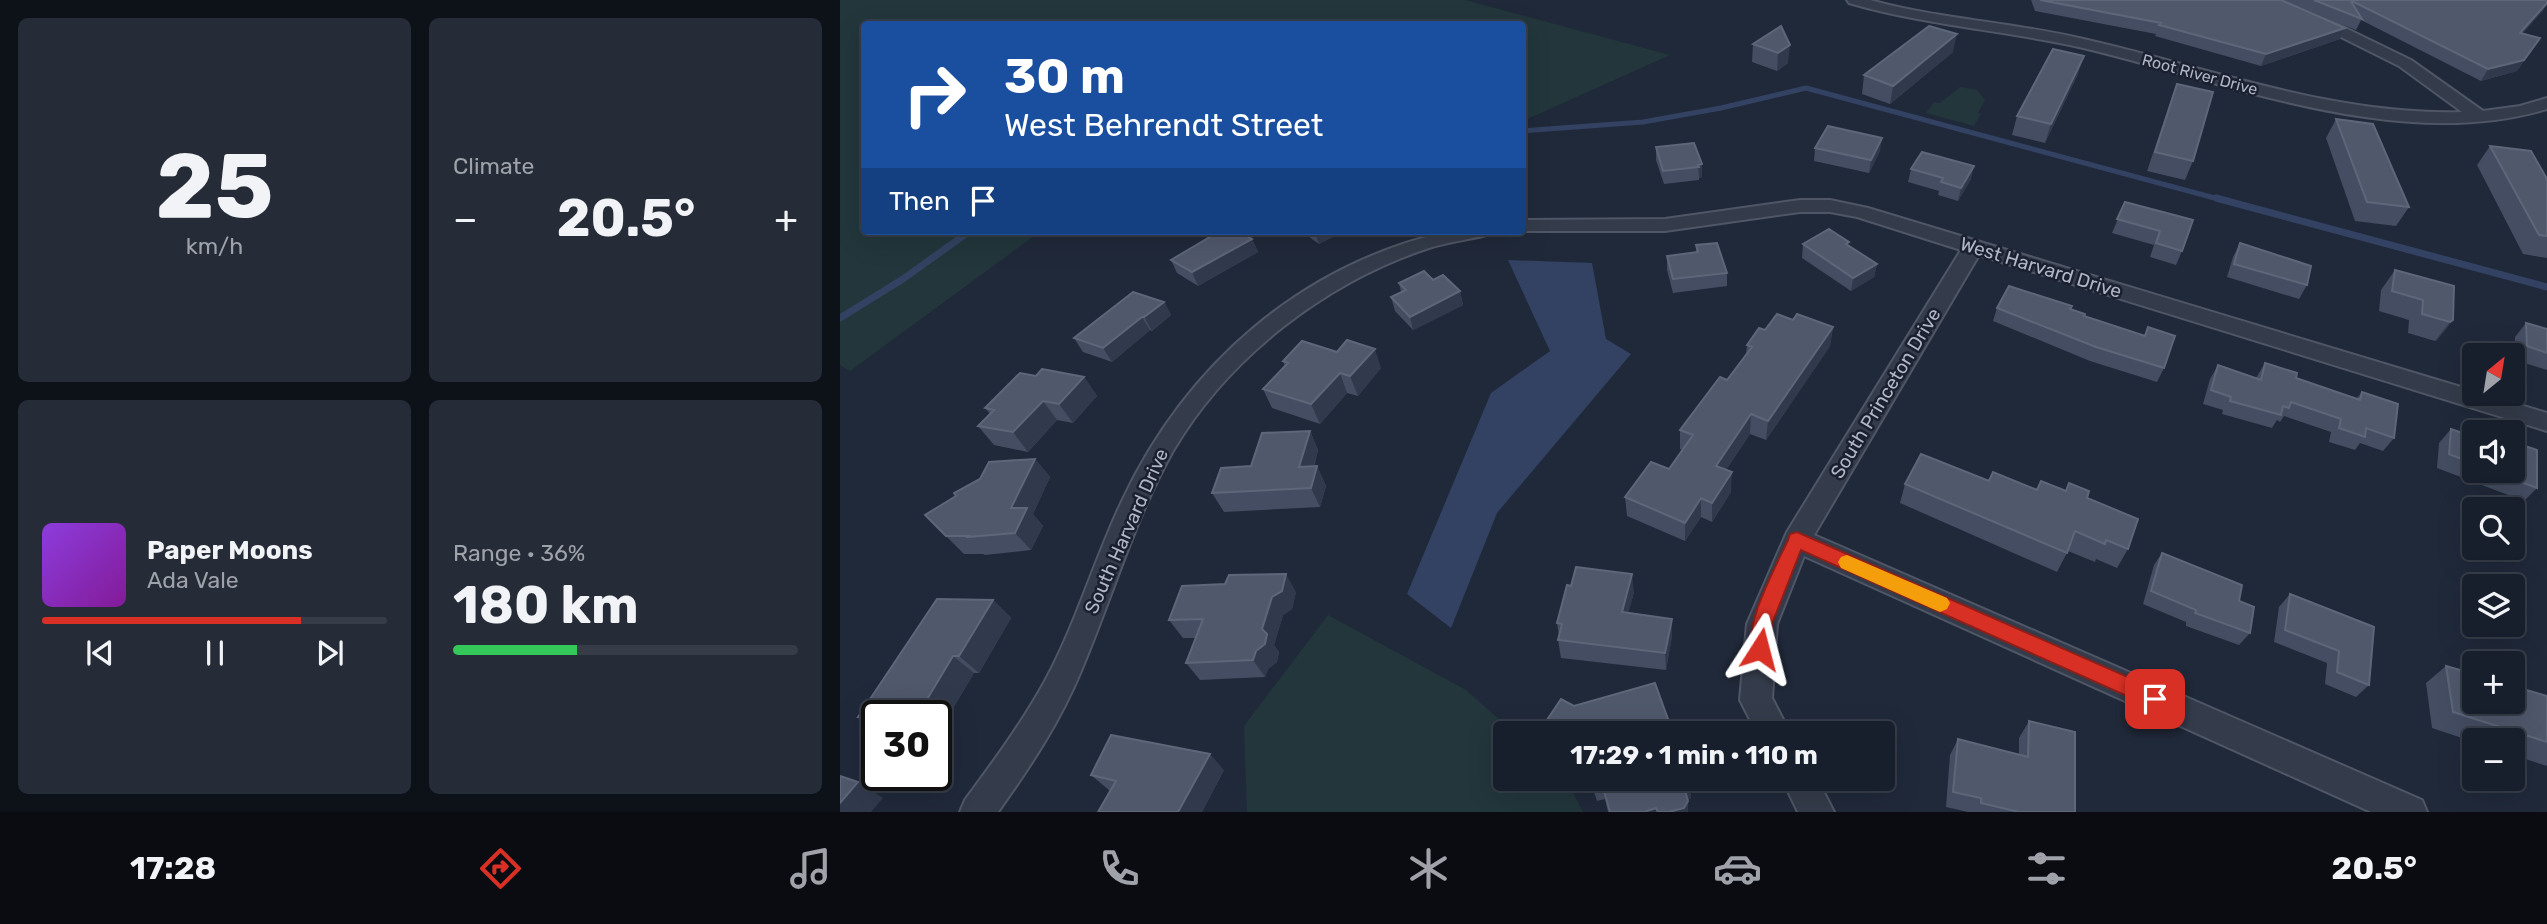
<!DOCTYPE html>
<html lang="en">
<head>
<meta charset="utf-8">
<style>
  :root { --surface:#181f2c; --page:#252c38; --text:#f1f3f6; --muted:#9fa2a9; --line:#363d48; --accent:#d93025 }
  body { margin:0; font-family:Rubik,sans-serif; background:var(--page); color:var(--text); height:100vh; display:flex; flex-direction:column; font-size:26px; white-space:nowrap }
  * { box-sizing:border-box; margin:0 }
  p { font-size:23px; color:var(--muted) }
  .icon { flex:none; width:38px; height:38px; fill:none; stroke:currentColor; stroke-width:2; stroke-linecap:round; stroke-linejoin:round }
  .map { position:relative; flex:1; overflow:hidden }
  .panel { display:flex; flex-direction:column; gap:18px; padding:18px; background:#0d1118; width:840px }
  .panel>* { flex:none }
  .top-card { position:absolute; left:21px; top:21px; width:665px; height:214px; border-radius:7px; box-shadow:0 7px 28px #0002,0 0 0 2px var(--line); background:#1a4fa0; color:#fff; overflow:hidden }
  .needle { width:46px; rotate:30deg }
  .fabs { position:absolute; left:1622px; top:343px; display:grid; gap:14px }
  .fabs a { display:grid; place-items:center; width:63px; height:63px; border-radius:7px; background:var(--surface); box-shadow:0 7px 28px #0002,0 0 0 2px var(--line); font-size:35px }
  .speed { position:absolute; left:21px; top:700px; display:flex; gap:14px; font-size:35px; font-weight:700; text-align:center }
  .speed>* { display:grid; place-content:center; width:91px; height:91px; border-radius:50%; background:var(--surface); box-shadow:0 7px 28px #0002,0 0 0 2px var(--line); line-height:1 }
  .speed .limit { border:4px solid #111; border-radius:10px; background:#fff; color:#111 }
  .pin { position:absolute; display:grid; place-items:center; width:60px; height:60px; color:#fff; margin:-30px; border-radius:14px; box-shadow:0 4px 10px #0006 }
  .me { position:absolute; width:77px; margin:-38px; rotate:9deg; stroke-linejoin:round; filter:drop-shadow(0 0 5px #0008) }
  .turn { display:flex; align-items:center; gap:24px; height:147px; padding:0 28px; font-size:32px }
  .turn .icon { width:91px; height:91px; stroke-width:2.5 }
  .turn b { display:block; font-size:49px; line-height:60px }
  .then { display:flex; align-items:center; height:66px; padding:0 28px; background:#0003; gap:14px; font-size:26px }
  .big { font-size:52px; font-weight:700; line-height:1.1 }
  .panel .card { flex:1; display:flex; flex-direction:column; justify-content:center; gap:10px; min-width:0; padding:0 24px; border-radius:10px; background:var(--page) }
  .panel .dial { align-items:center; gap:0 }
  .dial b { font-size:91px; line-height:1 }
  .song { display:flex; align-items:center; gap:21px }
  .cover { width:84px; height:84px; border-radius:10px; background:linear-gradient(135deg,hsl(270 70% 55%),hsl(290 70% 35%)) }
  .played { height:7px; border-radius:4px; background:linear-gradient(90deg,var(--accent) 75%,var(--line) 75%) }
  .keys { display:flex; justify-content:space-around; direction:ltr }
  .heat { display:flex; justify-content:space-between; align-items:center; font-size:38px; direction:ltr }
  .charge { height:10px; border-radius:5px; background:linear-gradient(90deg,#34c759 36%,var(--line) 0) }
  .panel .tiles { flex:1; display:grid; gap:18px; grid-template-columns:repeat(2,1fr) }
  .trip { position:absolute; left:653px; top:721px; width:402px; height:70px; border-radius:7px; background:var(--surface); box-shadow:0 7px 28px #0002,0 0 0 2px var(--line); font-weight:700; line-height:70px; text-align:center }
  .tab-bar { display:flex; height:112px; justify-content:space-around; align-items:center; background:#0a0c12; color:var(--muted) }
  .tab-bar .icon { width:49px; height:49px }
  .tab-bar .active { color:var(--accent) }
  .tab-bar b { font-size:32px; color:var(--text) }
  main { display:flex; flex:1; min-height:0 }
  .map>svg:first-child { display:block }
</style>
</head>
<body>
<main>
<section class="panel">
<div class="tiles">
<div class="card dial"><b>25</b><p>km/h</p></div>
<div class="card"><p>Climate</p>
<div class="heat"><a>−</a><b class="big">20.5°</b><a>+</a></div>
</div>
<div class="card">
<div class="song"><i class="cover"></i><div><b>Paper Moons</b><p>Ada Vale</p></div></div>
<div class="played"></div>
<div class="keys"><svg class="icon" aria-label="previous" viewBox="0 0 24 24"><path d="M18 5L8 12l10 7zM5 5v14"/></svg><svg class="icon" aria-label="pause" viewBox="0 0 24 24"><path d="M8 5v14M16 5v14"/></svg><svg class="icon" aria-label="next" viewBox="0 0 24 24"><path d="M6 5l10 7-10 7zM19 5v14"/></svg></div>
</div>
<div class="card"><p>Range · 36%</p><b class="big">180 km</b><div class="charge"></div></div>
</div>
</section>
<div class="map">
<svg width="1707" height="812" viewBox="0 0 1707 812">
  <rect width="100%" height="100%" fill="#20293a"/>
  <path fill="#22363b" d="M0,0H625L830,55L683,121L682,24H24V231H201L10,371L0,365Z
    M1120,87L1137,90L1145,100L1138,113L1141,114L1134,126L1086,113L1094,102L1100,103Z
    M488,615L626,690L675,733H665V779H726L743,812H407L404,726Z"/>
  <path fill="#334262" d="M668,260L752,263L766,339L791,354L657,513L611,628L567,594L651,393L710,351Z"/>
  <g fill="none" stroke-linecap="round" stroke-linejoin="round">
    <path stroke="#334262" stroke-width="5" d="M682,131L803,122L881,108L966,88L1382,200"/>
    <path stroke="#334262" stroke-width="7" d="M1376,198L1707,287
      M0,318L63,279L130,231"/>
    <defs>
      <path id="street" d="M1007,0H1030C1098,19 1170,22 1239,38C1365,66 1491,116 1622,112L1559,66L1485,29L1415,0H1435L1495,23L1571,60L1643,111L1680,106L1707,98V109C1558,154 1385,81 1239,47C1162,30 1084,25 1009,3Z
        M960,200H990L1028,208L1634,391V394H1644L1707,413V431L1139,255L974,535L1582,800L1587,812H1531L964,556L937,624L932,698L950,733H917L900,700L907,624L947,532L1121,250L1017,217L990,212H960L825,231H678H682V220L825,219Z
        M610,231H649L646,235C627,240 608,242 589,248C486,282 388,357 333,451C294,520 272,598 241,671C220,722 190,767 158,812H120L125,800C153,762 182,723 205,681C236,624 254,560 282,501C346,365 461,264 610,231Z
        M942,779H977L994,812H958Z"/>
    </defs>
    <use href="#street" stroke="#4f5665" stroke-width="4"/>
    <use href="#street" fill="#343b4a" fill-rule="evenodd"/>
  </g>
  <path fill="#444d62" d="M1191,0H1441L1505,28L1500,39L1421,66L1315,36L1316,34L1195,11Z
    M1441,0H1707V5L1683,33L1700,38L1677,71L1641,81L1521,20L1516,30Z
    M941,26L948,63L937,71L912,62L913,44Z
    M1113,52L1050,104L1022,94L1024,75Z
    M1238,74L1205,143L1172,135L1177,116Z
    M1337,84L1353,161L1345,180L1307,171L1330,103Z
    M1496,119L1569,207L1556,226L1515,221L1486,138Z
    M854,143L862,177L859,178V180L824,184L816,160V147Z
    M1650,146L1707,179V258L1683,254L1637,165Z
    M975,148L1040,151L1029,173L974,161Z
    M1071,169L1131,179L1118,201L1098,195L1099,191L1068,182Z
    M1285,202L1342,251L1336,265L1310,257L1314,245L1272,233Z
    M461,231H504L479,244Z
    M412,239L418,252L358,286L337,273L331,260Z
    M1400,243L1467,285L1459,299L1387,277L1393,257Z
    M963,244L1037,264L1034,277L1011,291L962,258Z
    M856,245L887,273V286L833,293L827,270V256L856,253Z
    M1555,270L1613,320L1597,340L1595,341L1568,333L1569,320L1539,311L1541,290Z
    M593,280L620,291L623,305L573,330L555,311L551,297L561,292L559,283Z
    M324,302L331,315L312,331L310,330L272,362L243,352L234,338Z
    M1157,308L1230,309L1244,316L1304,336L1308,327L1324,368L1317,382L1250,361L1153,321Z
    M953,320L993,327L990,346L926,440L910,434L886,470L891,492L872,522L861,517L845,541L787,516L785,497L829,469L842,450L840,449V430L887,380L906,354L907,345L925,330Z
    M1686,323L1707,329V370L1675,360V337Z
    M443,361L541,368L518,396L507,393L480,424L432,408L423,389L445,367Z
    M1425,363L1456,378L1517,398L1522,392L1554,438L1543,451L1520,443L1515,450L1489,442L1491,432L1444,416L1440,422L1437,420L1432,428L1382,414L1383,410L1363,404L1370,379L1378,365L1416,378Z
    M196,376L244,377L257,396L233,423L217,420L188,452L154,445L138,426L150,414L145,408Z
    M1611,429L1634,437V471H1673L1697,488L1684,501L1597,468L1599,443Z
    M470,431L478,450L474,467L477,466L486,486L480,507L384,512L372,493L411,466Z
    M195,459L210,477L193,514L203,526L191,550L145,555L143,554H124L85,515L116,496Z
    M1149,481L1247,498L1288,549L1277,568L1256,559L1255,562L1228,551L1217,572L1060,503L1065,484Z
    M1322,553L1399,601L1410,633L1399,645L1346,626V622L1303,604L1314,565Z
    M456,592L452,609L443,615L434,645L439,652L437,662L428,669L425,677L360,680L346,663L356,638H343L329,620Z
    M794,592L788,613L832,636L826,670L721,658L718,640L719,635L717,623Z
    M1450,594L1529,685L1516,697L1485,684L1487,663L1434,642L1439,607Z
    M153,600L171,618L139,673H134L97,735L96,716H37V730L18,717Z
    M1606,666L1707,696V766L1673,755V740H1634V742L1592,728L1586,683Z
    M734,706L833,733H710L707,720Z
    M1189,721L1235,812H1128L1106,807L1110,755L1118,739L1179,754V738Z
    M384,770L362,812H258L270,791L251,775Z
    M750,779H850L851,798L848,800V812H768L765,799L757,801Z"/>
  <path fill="#313a4d" d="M1707,3L1703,11L1673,44L1680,33Z
    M1505,28L1500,39L1421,66L1426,54Z
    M1117,34L1113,52L1050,104L1053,86Z
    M1700,38L1677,71L1641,81L1648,69Z
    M950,45L948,63L937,71L938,53Z
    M1244,56L1238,74L1205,143L1211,124Z
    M1042,138L1040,151L1029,173L1031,160Z
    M862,164V177L859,178L858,165Z
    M1134,166L1131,179L1118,201L1121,188Z
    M474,231H504L479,244Z
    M412,239L418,252L358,286L352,272Z
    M1037,264L1034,277L1011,291L1013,278Z
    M620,291L623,305L573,330L570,317Z
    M324,302L331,315L312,331L304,317Z
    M302,317L310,330L272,362L263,348Z
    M1613,320L1597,340L1595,341L1610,322Z
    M993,327L990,346L926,440L928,421Z
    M535,349L541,368L518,396L510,376Z
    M500,373L507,393L480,424L471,404Z
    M244,377L257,396L233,423L219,404Z
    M203,401L217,420L188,452L173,432Z
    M911,414L910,434L876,485V466Z
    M470,431L478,450L468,487L459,467Z
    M195,459L210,477L193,514L203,526L191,550L175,533L171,508Z
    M477,466L486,486L480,507L471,488Z
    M892,472L891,492L872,522V503Z
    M861,498V517L845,541V523Z
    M446,574L456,592L452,609L443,615L434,645L439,652L437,662L428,669L425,677L413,660L432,597Z
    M792,574L794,592L784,630L782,612Z
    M153,600L171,618L139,673L119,656Z
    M832,619V636L826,670L825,653Z
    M113,656L134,673L97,735L96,716H77Z
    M370,754L384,770L362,812H338Z
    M18,782L43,798L31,812H0V803Z
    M851,782V798L845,802L844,787Z
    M848,801V812H829Z
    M816,808L817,812H804Z"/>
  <path fill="#50586c" stroke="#5e677a" stroke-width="2" d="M1200,0H1441L1505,28L1426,54L1319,25L1321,23Z
    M1474,0H1510L1522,19Z
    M1510,0H1707V3L1680,33L1700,38L1684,60L1648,69Z
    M941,26L950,45L938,53L913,44Z
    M1089,26L1117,34L1053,86L1024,75Z
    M1213,49L1244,56L1211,124L1177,116Z
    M1337,84L1373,92L1353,161L1315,152Z
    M1496,119L1533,124L1569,207L1527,202Z
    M988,126L1042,138L1031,160L975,148Z
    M854,143L862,164L858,165L859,167L823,171L816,147Z
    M1650,146L1691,151L1707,179V236L1699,235Z
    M1082,152L1134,166L1121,188L1101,182L1103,178L1071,169Z
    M1285,202L1353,220L1342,251L1316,243L1320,231L1277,219Z
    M989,229L1009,242L1006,244L1037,264L1013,278L963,244Z
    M380,231H398L412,239L352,272L331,260Z
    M877,243L887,273L833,279L827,256L858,252L856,245Z
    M1400,243L1471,266L1467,285L1394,264Z
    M1555,270L1614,286L1613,320L1610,322L1582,314L1583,300L1552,291Z
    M584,271L593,280L603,275L620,291L570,317L551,297L566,290L559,283Z
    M1169,286L1232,306L1230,309L1245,314L1244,316L1305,336L1308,327L1335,336L1324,368L1256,347L1157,308Z
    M293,292L324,302L304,317H302L263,348L234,338Z
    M937,314L953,320L957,314L993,327L928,421L911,414L876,466L892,472L872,503L861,498L845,523L785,497L811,462L829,469L853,435L840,430L880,377L887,380L912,347L907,345L919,328L925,330Z
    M1686,323L1707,329V353L1687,346Z
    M507,340L535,349L510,376L500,373L471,404L423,389L448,363L443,361L462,341L497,352Z
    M1425,363L1457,373L1456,378L1520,400L1522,392L1558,404L1554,438L1526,428L1525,437L1499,428L1501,419L1451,402L1449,408L1443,406L1441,415L1390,401L1391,397L1371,390L1378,365L1421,380Z
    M202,369L244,377L219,404L203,401L173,432L138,426L154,410L145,408L180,373L196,376Z
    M1611,429L1634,437V464L1609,454Z
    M470,431L459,467L477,466L471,488L372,493L381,468L411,466L422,433Z
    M1673,442L1697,450V488L1652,471H1673Z
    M1081,454L1149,481L1153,472L1197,490L1201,481L1226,491L1229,483L1249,491L1247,498L1298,519L1288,549L1266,540L1265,544L1235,531L1227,553L1065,484Z
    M195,459L171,508H187L175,533L128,537L129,536H106L85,515L116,496L114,493L140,479L149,462Z
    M1322,553L1402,585L1399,601L1414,607L1410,633L1355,613L1356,610L1311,591Z
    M736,567L792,574L782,612L832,619L825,653L718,640L722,624L717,623L727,585L731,586Z
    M446,574L442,591L432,597L422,629L427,634L425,644L416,651L413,660L346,663L363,619L329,620L342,586L385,584L389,575Z
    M1450,594L1534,627L1529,685L1497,672L1499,651L1445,630Z
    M97,599L153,600L119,656H113L77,716H37V718L18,717Z
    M1606,666L1634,674V702H1673V686L1707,696V742L1613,712Z
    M815,683L833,733H730L707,720L721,699L734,706Z
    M1189,721L1235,732V812H1179L1141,803V798L1113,792L1118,739L1188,757Z
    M271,735L370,754L338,812H258L276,781L251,775Z
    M0,776L18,782L0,803Z
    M752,779H850L851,782L844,787L848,801L844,808L829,812H818L816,808L804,812H770L762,784L754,786Z"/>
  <path fill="#d93025" stroke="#8d1f18" stroke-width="2" d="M957,532L1322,692L1325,699L1322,705L1315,708L1307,705L961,550L932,624L927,655L920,658L913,655C901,629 936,566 948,540L950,534Z"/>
  <path fill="#f59e0b" d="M1007,555L1107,598L1110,603L1107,609L1100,612L1093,609L1001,568L998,562L1001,557Z"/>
  <g text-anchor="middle" stroke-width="5" stroke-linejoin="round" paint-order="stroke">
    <g font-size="16" fill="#afb6c6" stroke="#1a202f">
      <text transform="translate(1360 74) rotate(15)" y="6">Root River Drive</text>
    </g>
    <g font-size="19" fill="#afb6c6" stroke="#1a202f">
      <text transform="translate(1201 267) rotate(17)" y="7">West Harvard Drive</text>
      <text transform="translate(1045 393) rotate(-59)" y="7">South Princeton Drive</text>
      <text transform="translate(286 531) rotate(-66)" y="7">South Harvard Drive</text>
    </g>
  </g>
</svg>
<div class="fabs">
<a><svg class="needle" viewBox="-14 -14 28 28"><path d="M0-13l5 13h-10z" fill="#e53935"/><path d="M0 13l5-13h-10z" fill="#9fa2a9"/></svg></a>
<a><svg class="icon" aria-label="sound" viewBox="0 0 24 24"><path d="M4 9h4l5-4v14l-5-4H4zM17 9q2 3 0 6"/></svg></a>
<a><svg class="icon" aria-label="search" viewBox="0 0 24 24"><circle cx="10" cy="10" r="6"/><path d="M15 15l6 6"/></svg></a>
<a><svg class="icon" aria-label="layers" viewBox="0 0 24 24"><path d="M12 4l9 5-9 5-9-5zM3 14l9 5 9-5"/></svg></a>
<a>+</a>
<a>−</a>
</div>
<div class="speed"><div class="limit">30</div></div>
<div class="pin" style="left:1315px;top:699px;background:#d93025"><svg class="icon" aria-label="arrive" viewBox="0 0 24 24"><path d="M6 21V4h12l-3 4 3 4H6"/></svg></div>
<svg class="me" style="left:920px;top:649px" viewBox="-20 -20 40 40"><path d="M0-17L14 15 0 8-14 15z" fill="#d93025" stroke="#fff" stroke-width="4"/></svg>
<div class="trip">17:29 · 1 min · 110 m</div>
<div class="top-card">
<div class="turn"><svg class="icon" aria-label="right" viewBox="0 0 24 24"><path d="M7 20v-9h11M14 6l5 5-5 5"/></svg><div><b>30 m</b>West Behrendt Street</div></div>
<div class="then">Then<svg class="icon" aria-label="arrive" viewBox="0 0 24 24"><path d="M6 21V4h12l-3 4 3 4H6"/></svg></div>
</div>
</div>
</main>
<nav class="tab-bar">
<b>17:28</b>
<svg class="icon active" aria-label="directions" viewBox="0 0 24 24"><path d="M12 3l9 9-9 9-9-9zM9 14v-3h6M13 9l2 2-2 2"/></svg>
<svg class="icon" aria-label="music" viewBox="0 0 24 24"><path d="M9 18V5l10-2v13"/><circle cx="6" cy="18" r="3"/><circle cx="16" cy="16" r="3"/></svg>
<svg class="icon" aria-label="phone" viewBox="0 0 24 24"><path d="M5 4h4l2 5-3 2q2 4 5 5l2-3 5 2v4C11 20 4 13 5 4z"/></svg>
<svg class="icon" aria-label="climate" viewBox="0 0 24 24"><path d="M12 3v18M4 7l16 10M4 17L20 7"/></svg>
<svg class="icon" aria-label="car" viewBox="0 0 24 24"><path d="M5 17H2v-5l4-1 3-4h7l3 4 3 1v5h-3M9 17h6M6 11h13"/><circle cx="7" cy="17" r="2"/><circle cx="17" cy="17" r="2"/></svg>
<svg class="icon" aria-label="filters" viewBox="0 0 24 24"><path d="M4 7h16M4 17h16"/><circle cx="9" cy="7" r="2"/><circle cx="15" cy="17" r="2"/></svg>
<b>20.5°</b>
</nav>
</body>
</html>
